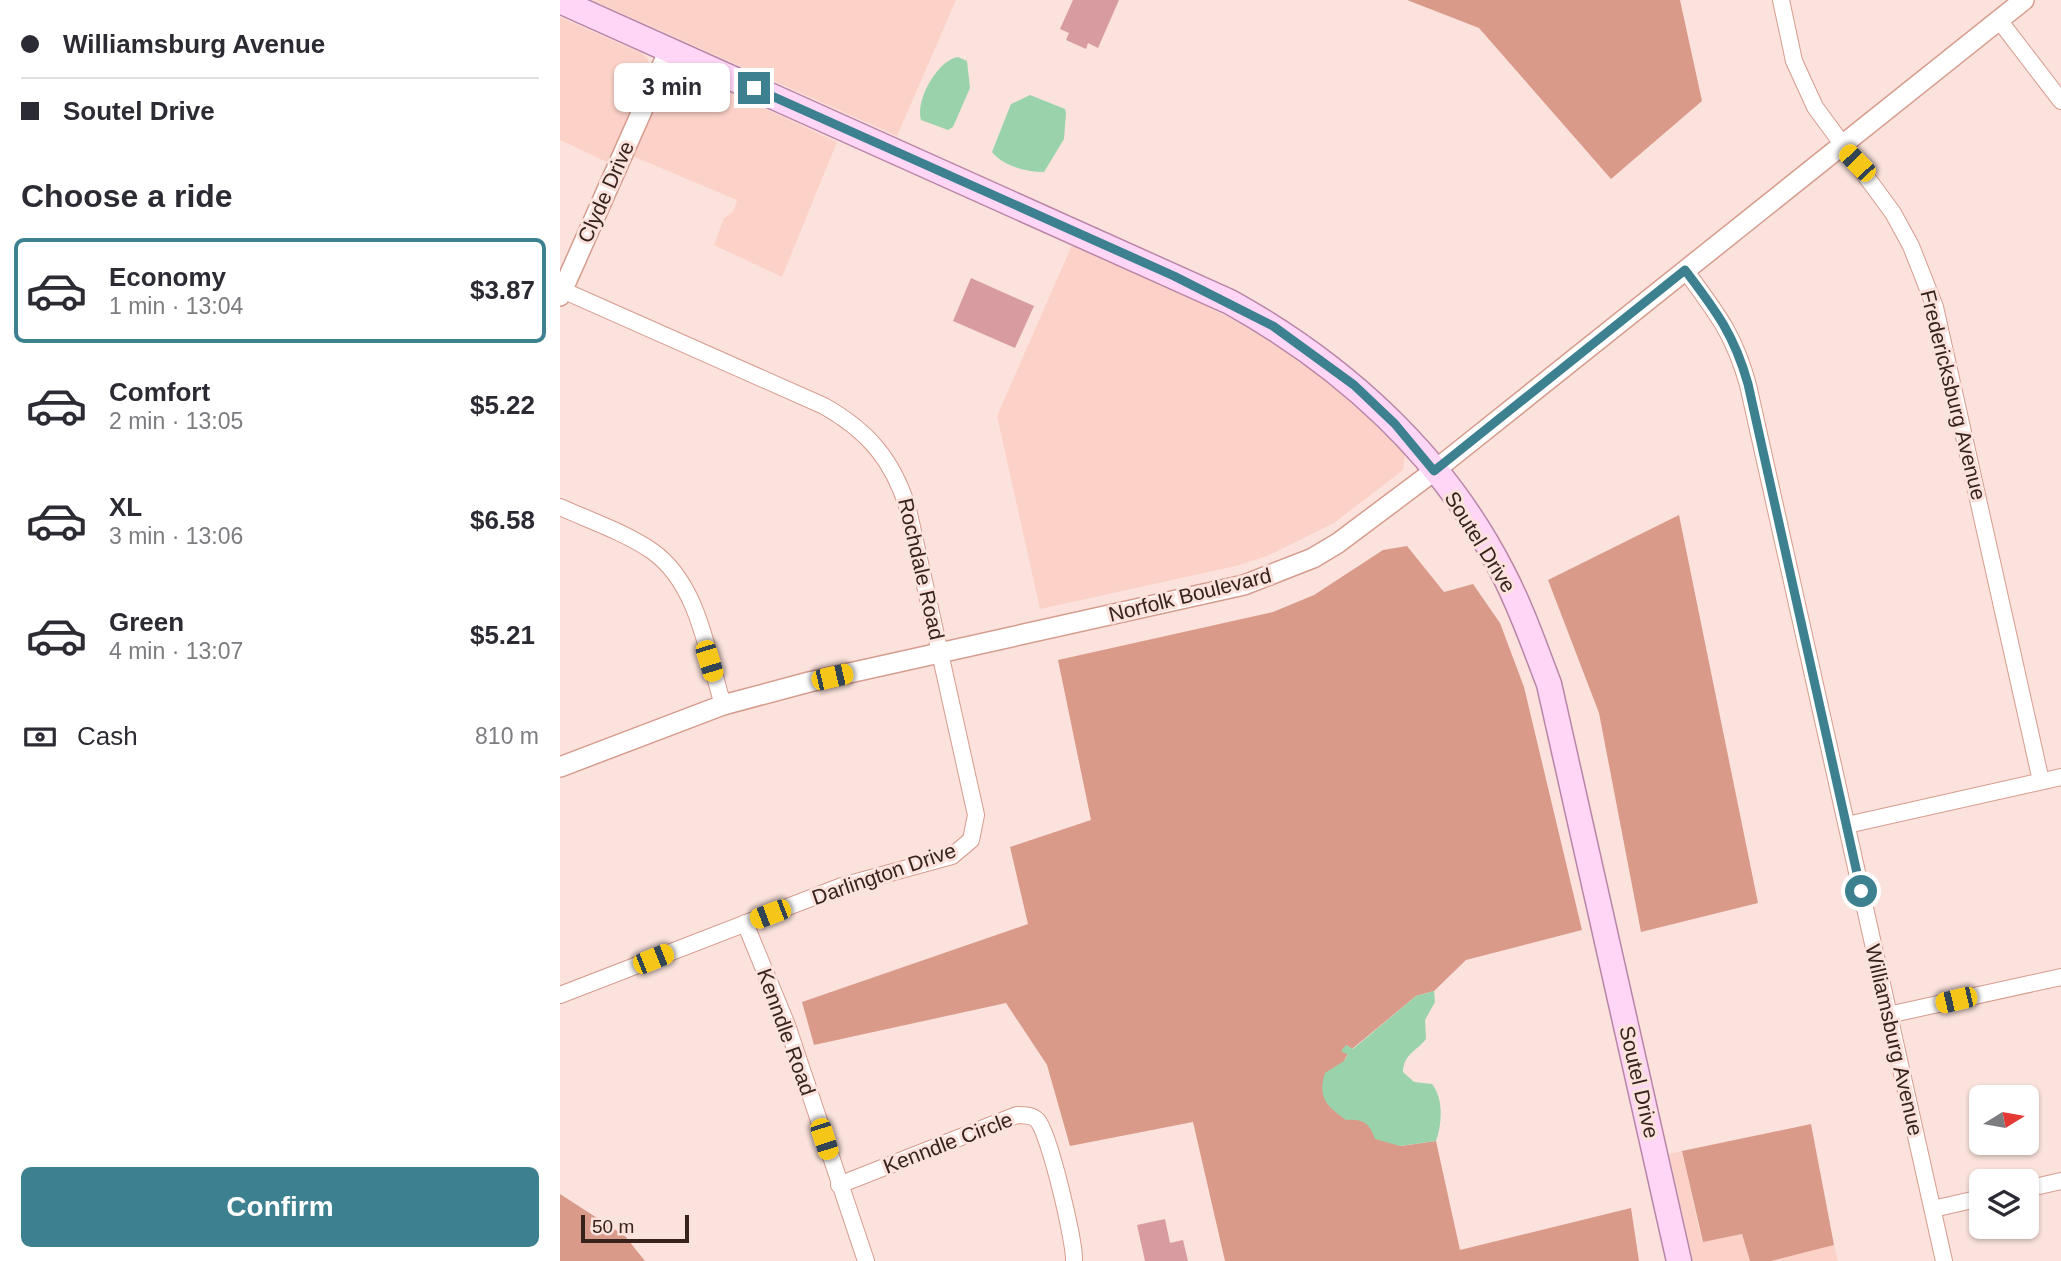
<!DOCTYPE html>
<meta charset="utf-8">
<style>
:root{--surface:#fff;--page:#f7f7f7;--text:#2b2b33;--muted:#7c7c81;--line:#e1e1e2;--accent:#3d8190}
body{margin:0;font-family:Arial,sans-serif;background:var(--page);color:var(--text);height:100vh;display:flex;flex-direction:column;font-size:26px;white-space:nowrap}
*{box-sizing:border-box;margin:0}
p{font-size:23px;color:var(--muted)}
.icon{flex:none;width:38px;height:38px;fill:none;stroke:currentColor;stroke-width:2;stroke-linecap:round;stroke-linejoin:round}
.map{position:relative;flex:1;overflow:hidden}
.details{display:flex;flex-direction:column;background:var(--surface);width:560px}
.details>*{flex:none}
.banner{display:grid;align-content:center;height:154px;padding:0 21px;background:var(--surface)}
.needle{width:46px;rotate:79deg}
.fabs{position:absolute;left:1409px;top:1085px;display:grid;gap:14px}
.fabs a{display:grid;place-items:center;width:70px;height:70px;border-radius:10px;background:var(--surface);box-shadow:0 2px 5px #0004;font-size:35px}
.scale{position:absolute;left:21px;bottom:18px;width:108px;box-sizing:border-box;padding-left:7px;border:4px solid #38221c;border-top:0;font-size:19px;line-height:24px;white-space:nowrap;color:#38221c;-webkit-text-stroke:5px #fbe2dc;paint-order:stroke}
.end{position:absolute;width:32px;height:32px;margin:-16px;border:9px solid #3d8190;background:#fff;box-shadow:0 0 0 4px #fff}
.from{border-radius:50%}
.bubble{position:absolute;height:49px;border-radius:10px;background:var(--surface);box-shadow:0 2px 5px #0004;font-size:23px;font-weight:600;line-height:49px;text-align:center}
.car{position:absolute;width:21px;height:42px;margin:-21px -10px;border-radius:9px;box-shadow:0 0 5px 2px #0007;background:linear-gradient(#f5c518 24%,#345 0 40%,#f5c518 0 76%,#345 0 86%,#f5c518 0)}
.banner b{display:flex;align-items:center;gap:24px;height:66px;font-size:26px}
.banner b+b{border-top:2px solid var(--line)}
.banner i{width:18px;height:18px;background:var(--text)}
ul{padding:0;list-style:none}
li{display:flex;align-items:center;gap:21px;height:105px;margin:0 14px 10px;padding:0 7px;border:4px solid transparent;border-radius:10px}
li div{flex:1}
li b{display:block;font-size:26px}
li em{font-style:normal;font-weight:600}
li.on{border-color:var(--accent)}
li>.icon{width:63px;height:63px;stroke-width:1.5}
h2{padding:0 21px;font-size:32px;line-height:84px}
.pay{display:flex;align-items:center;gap:18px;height:77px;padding:0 21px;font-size:26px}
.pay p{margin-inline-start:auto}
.button{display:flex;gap:14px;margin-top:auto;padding:14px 21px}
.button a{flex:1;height:80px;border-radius:10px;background:var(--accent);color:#fff;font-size:28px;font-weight:600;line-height:80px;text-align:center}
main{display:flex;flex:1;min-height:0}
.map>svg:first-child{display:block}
.built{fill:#fcd2c8}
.forest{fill:#da9a8a}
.water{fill:#9ad3ab}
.building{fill:#d89ca0}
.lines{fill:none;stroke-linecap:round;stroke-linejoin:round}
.minor-casing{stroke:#d69c8e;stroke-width:18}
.tertiary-casing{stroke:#d69c8e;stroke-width:22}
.primary-casing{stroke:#b985a6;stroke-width:27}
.minor{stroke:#fff;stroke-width:16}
.tertiary{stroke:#fff;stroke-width:19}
.primary{stroke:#ffd6f6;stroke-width:24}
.route{stroke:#3d8190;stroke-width:9}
.labels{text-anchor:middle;stroke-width:6;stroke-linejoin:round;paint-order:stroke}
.street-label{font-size:21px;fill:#38221c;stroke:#fbe2dc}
</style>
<main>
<section class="details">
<div class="banner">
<b><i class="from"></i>Williamsburg Avenue</b>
<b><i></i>Soutel Drive</b>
</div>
<h2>Choose a ride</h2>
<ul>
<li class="on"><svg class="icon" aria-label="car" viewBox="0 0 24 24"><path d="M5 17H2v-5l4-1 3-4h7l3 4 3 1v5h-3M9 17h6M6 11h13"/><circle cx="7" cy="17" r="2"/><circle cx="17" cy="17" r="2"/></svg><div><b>Economy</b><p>1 min · 13:04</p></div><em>$3.87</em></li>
<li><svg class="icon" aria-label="car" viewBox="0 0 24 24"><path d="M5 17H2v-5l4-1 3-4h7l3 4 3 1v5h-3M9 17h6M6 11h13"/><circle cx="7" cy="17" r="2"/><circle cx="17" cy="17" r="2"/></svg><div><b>Comfort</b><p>2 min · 13:05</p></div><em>$5.22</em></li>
<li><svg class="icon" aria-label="car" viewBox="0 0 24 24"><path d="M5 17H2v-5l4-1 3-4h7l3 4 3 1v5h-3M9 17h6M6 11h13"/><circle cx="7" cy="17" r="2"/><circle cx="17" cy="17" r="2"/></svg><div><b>XL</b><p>3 min · 13:06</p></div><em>$6.58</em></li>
<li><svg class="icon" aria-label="car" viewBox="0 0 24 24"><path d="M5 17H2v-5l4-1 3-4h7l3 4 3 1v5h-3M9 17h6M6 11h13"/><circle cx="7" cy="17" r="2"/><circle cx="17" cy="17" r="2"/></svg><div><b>Green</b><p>4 min · 13:07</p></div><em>$5.21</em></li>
</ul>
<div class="pay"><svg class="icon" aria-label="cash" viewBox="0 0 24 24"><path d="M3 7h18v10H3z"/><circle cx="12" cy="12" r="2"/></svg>Cash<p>810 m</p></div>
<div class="button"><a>Confirm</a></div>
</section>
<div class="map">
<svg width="1501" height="1261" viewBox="0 0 1501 1261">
<rect width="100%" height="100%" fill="#fbe2dc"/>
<!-- built -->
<path class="built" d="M32,0H396L337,136Z
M0,17L81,53L88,59L89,67L83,93L51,164L0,140Z
M118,72L128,73L277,142L222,277L154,245L164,218L173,212L177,200L70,155L100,92Z
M512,245L635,300L705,337L766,380L823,431L845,454L843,470L774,523L707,556L676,566L480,609L437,416Z
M1122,1151L1142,1242L1182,1234L1190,1261H1133L1109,1154Z
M1274,1245L1278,1261H1211Z"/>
<!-- forest -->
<path class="forest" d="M847,0H1120L1142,101L1051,179L919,28Z
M1119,515L1198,903L1081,932L1039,713L988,580Z
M847,546L884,592L913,584L940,623L964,687L1022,930L906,960L874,991L856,996L792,1049L786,1045L788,1054L784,1061L800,1119L840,1146L876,1141L900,1250L1071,1208L1079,1261H665L633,1122L510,1146L487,1065L446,1003L254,1045L242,1002L468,924L450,847L531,820L498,660L713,612L754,595L823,550Z
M1251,1124L1274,1245L1211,1261H1190L1182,1234L1143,1242L1122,1151Z
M0,1194L65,1236L85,1261H0Z"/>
<!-- water -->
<path class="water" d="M398,57L407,61L410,88L393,127L388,130L361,120C355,100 378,60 398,57Z
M470,95L505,109L506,113L504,139L484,172C466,172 443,166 432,152L451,104Z
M874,991L875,1002L865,1020L866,1039C856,1052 844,1053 843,1072L854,1082L872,1084C884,1099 882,1124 876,1141L840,1146L815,1139C809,1123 804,1119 786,1120C767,1106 757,1098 765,1073L784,1061L788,1055L781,1051L786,1045L793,1049L856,996Z"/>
<!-- building -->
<path class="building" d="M513,0H559L538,48L528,43L526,49L506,40L509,33L500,29Z
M411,278L474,306L455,348L393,321Z
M605,1219L610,1243L623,1240L628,1261H585L577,1225Z"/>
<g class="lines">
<!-- minor casing -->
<g class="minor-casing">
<path id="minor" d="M1221,0L1234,61L1255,107L1333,213L1351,246L1375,307L1481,781
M1439,20L1501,101
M1125,270C1156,312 1174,334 1188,385L1384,1261
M0,289L264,406C308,431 333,460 348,509L416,815L411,840L392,856L282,886L0,995
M0,507C31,521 64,532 92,551C139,584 147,654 163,705
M1287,825L1501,777
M185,923L227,1025L306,1261
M1328,1015L1501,977
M279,1185L457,1115C464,1115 472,1115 477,1120C489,1131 515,1243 514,1261
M1466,1189L1501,1181
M1373,1209L1421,1198"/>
</g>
<!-- tertiary casing -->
<g class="tertiary-casing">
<path id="tertiary" d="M0,296L109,50
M0,767L163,705L249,682L684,585L753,558L778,543L874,471L1464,0"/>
</g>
<!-- primary casing -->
<g class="primary-casing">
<path id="primary" d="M0,1L670,302C783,365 882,454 942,571C961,607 974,645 989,684L1119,1261"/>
</g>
<!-- minor -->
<use href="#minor" class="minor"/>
<!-- tertiary -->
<use href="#tertiary" class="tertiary"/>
<!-- primary -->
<use href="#primary" class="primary"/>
</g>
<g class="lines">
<!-- route -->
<path class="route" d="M194,88L614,276L713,326L794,385L835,424L874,471L1125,270C1156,311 1174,334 1188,384L1301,891"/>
</g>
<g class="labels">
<!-- street labels -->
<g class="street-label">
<text transform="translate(46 192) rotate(-66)" y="7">Clyde Drive</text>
<text transform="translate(1393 395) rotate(76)" y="7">Fredericksburg Avenue</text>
<text transform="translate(920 542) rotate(58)" y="7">Soutel Drive</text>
<text transform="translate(361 569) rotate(77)" y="7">Rochdale Road</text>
<text transform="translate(630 595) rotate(-14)" y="7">Norfolk Boulevard</text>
<text transform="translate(324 874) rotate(-19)" y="7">Darlington Drive</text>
<text transform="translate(226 1032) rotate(70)" y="7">Kenndle Road</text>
<text transform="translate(1334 1040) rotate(77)" y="7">Williamsburg Avenue</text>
<text transform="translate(1079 1082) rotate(77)" y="7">Soutel Drive</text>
<text transform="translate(388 1143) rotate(-21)" y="7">Kenndle Circle</text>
</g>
</g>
</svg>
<div class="fabs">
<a><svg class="needle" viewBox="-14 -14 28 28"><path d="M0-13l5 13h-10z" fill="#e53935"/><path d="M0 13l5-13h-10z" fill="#7c7c81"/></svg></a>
<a><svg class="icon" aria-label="layers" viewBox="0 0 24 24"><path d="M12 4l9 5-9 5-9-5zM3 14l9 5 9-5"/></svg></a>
</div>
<div class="scale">50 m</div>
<i class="end from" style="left:1301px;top:891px"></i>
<i class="end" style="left:194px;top:88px"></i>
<div class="bubble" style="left:54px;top:63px;width:116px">3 min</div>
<i class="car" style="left:1297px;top:163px;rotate:316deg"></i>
<i class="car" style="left:149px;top:661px;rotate:163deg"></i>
<i class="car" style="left:272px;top:677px;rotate:77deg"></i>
<i class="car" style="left:210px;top:914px;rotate:249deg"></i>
<i class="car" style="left:93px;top:959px;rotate:68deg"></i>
<i class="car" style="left:1396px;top:1000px;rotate:257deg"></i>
<i class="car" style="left:264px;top:1139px;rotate:162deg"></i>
</div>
</main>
